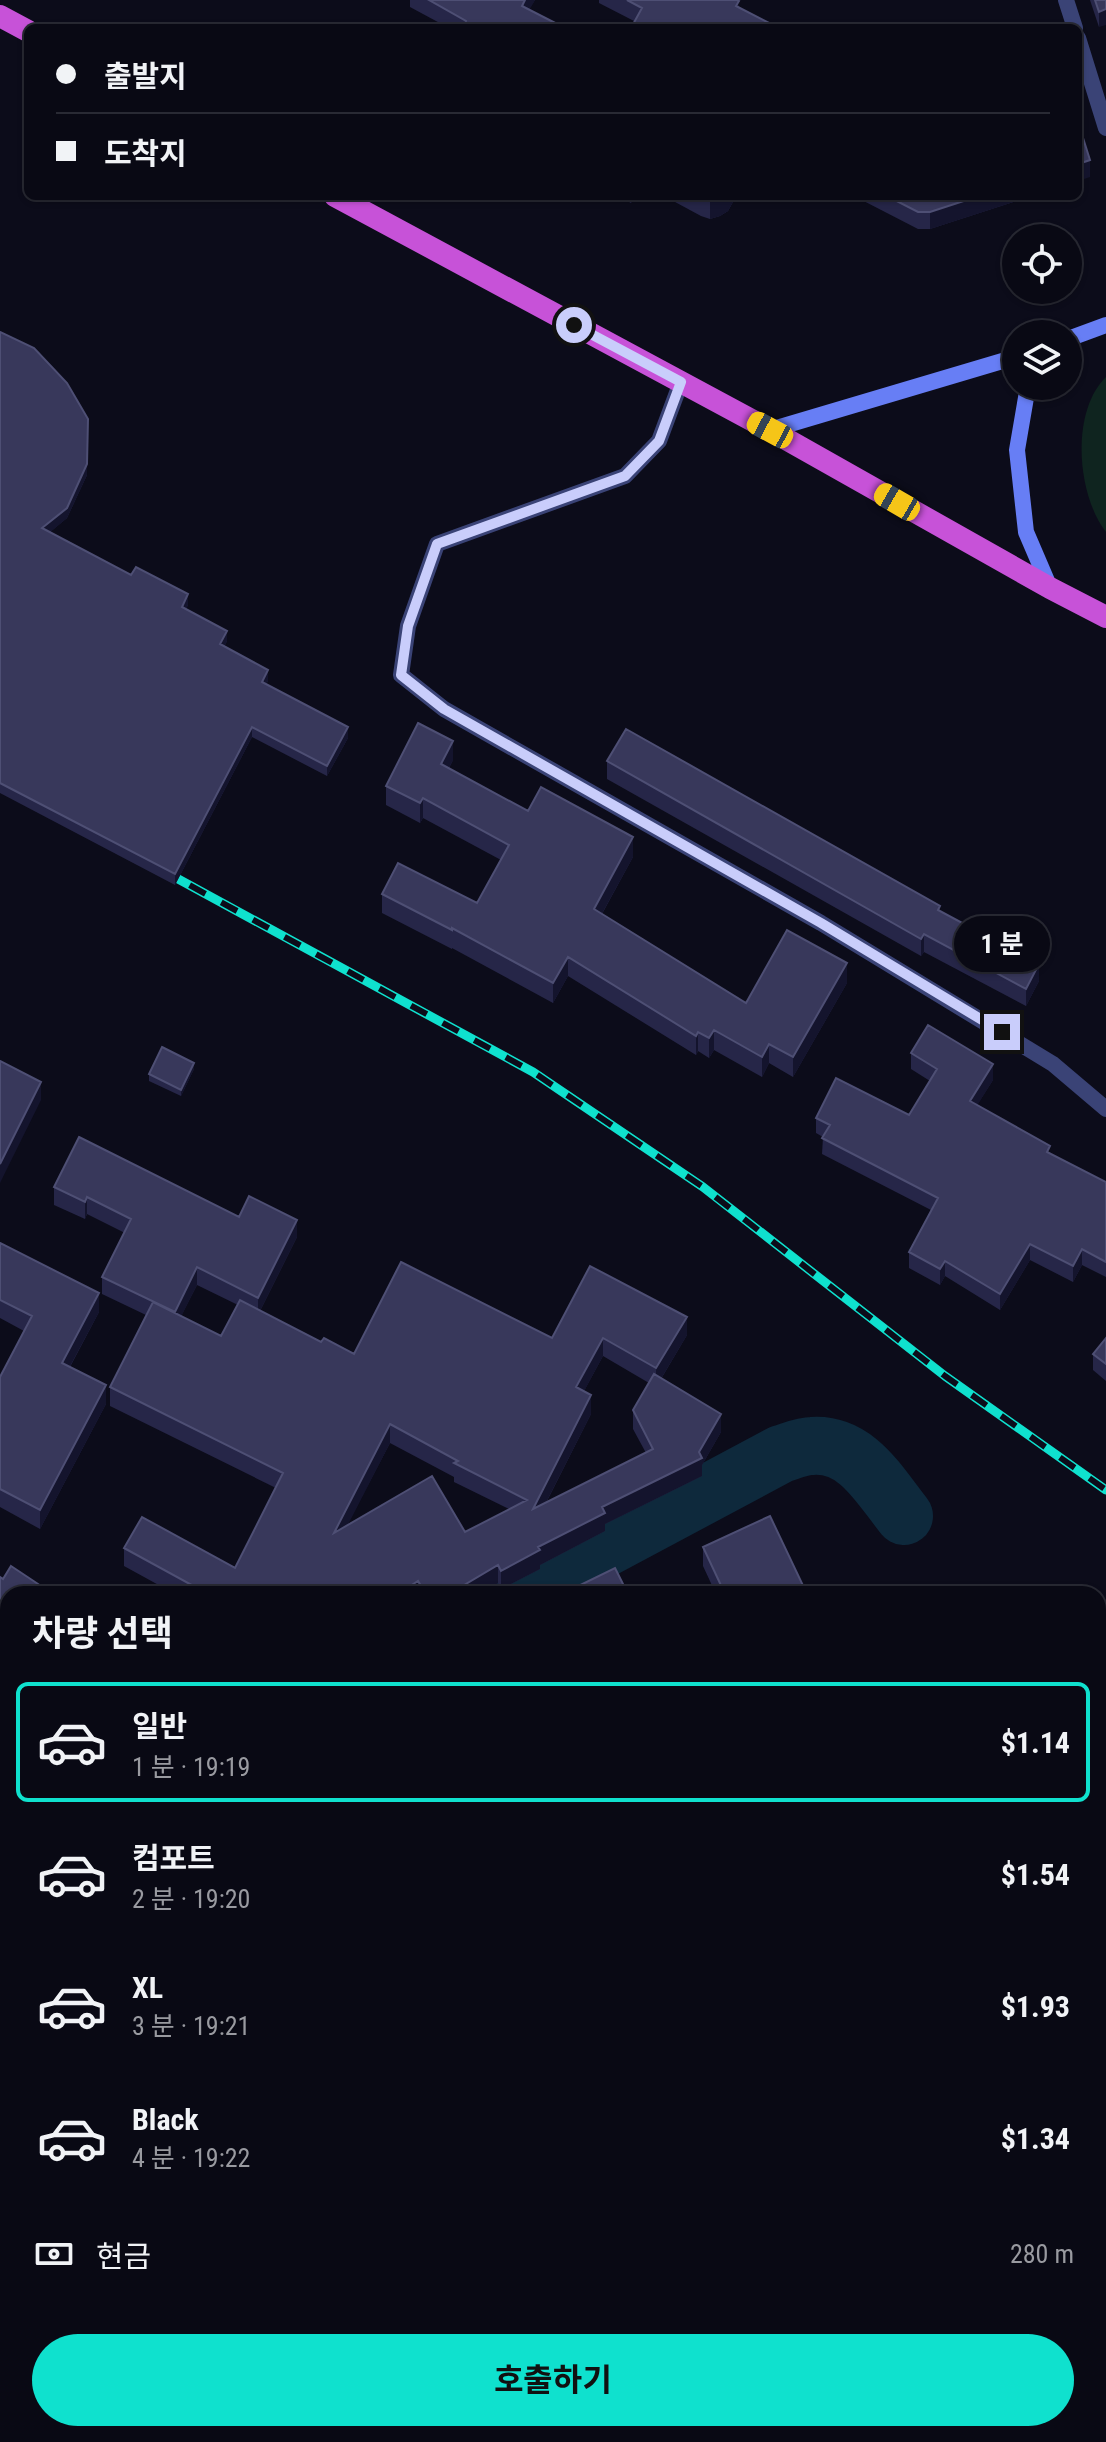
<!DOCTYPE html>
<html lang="ko">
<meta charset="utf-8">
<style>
:root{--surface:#090914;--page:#171722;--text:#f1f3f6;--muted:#999aa0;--line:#292a34;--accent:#0fe1ce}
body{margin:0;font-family:"Roboto Condensed","Noto Sans KR",sans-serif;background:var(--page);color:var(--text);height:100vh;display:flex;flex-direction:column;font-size:30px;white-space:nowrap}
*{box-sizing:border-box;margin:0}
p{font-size:26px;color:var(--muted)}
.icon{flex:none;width:44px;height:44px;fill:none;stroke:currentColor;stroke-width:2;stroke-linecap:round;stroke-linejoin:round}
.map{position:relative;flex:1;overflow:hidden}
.side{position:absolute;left:0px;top:1586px;width:1106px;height:856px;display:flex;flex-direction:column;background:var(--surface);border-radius:24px 24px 0 0;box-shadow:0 2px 6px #0004,0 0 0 2px var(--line)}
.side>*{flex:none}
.hud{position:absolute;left:24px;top:24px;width:1058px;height:176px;border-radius:12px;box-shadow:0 2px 6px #0004,0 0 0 2px var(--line);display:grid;align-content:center;height:176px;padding:0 32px;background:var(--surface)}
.tools{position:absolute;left:1002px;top:224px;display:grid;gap:16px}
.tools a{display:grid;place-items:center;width:80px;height:80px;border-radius:50%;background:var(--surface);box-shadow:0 2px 6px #0004,0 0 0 2px var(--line);font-size:40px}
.end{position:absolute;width:36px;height:36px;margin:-18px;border:10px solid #c9cdfb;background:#111;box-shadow:0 0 0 4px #111}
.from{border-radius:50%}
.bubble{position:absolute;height:56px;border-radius:28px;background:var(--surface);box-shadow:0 2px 6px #0004,0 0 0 2px var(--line);font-size:26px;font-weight:700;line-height:56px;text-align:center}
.car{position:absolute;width:24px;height:48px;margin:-24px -12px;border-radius:10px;box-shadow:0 0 6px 2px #0007;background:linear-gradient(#f5c518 24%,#345 0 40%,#f5c518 0 76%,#345 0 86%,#f5c518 0)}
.hud b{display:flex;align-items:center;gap:28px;height:76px;font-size:30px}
.hud b+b{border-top:2px solid var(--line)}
.hud i{width:20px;height:20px;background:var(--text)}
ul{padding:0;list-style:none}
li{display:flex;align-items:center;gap:24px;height:120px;margin:0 16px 12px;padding:0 16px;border:4px solid transparent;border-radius:12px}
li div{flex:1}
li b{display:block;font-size:30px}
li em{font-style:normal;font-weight:700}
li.current{border-color:var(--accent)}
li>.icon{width:72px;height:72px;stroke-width:1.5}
h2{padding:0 32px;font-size:36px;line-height:96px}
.pay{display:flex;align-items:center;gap:20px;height:88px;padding:0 32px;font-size:30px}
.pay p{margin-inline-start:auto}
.button{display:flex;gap:16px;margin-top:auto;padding:16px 32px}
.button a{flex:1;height:92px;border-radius:48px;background:var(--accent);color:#111;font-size:32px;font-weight:700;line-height:92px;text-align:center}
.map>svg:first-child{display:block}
.green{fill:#0f241f}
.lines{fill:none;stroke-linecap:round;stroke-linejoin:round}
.river{stroke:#0e293c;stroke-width:58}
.minor{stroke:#3a4376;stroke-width:16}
.secondary{stroke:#677ef5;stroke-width:16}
.trunk{stroke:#c752d8;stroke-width:22}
.rail-casing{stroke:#0fe1ce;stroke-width:9}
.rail{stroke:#0c0c1a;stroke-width:6;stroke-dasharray:18;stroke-linecap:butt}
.wall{fill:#262648;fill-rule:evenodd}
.shaded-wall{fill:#14142d}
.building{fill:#38385b;stroke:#4e4f74;stroke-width:2;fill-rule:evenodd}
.route{stroke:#c9cdfb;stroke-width:10}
</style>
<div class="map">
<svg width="1106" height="2442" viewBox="0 0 1106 2442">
<rect width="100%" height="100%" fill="#0c0c1a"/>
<!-- green -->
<path class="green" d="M1106,377V532C1077,495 1070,412 1106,377Z"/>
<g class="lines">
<!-- river -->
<path class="river" d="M519,1594L781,1454C791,1451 802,1446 812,1446C857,1443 879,1485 904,1516"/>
<!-- minor -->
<path class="minor" d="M1066,0L1075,28
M1078,38L1106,128
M681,382L659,441L625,476L437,544L408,626L401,675L444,709L821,923L1053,1064L1106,1109
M1098,1924L1106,1920
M0,1945H8
M63,2442L79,2434"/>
<!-- secondary -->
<path class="secondary" d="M1068,339L1106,325
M1028,386L1017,450L1026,532L1050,588
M770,430L1016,357"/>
<!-- trunk -->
<path class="trunk" d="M0,16L28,31
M335,196L770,430L1050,588L1106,617
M1098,1782L1106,1778
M0,2341L8,2337"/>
<!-- rail casing -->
<g class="rail-casing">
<path id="rail" d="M158,868L533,1072L703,1187L945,1376L1106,1490"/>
</g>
<!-- rail -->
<use href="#rail" class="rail"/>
</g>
<!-- wall -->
<path class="wall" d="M410,0H535L529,9L565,28H449L410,7Z
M599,0H737L739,8L634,21L599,3Z
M1090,0H1106L1099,27Z
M618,196H635L631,203Z
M664,196H734L733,202L728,211L720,216L710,219L701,216Z
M854,196H1032L930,229H918Z
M0,332L87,475L67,518L50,532L188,605L186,609L227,641L224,647L268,681L266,684L348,738L327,776L252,737L175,885L0,793Z
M453,760L449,768L528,811L633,857L602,914L746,1003L847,983L793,1077L769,1063L762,1077L714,1050L709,1058L698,1051L696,1055L568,976L553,1003L452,948V949L382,913V894L477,903L501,860L423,818L420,823L386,805V786Z
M607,761L940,911L1039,981L1026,1006L924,952L921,956L607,779Z
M911,1053L993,1080L977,1105L1050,1154L1106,1182V1277L1082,1265L1073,1282L1030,1260L1000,1310L945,1276L940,1285L909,1268V1252L931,1210L822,1154L823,1137L816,1133V1118L909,1115L930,1081L911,1069Z
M194,1069L181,1096L149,1081V1074Z
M54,1187L239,1217L297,1237L260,1311L321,1342L354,1354L552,1338L687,1335L661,1379L721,1432L702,1465V1476L605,1524V1531L540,1565V1569L501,1589L498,1583L480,1594H175L124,1566V1548L235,1568L276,1488L110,1406V1387L146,1315L102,1294V1277L125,1233L87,1214L85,1219L54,1205ZM197,1285L238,1305L221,1336L181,1316ZM603,1356L649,1383L633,1410V1429L646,1453L546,1503L591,1414L584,1391ZM390,1443L454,1477V1482L509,1509L465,1532L347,1525Z
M0,1243L99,1312L70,1367L106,1404L40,1529L0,1507V1377L24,1331L0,1318Z
M1106,1338V1381L1093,1370V1354Z
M703,1547L807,1594H716L703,1566Z
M0,1577L8,1594V1745L0,1740Z
M0,1845L8,1847V1924H0Z
M275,2434H894V2442H279Z"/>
<!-- shaded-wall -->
<path class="shaded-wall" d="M525,0H535L522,23V6Z
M1106,9V25L1099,27V12Z
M1090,160V177L1078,181V164Z
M725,196H734L733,202L728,211L720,216L710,219V201Z
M979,196H1032L930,229V212Z
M88,419L87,475L67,518L42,539V528Z
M188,594V605L182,617V607Z
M227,631V641L220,655V644Z
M268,670V681L262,693V682Z
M252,727V737L175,885V874Z
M348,727V738L327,776V766Z
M453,741V760L441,783V764Z
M423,798V818L420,823V803Z
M633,837V857L594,928V909Z
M924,934V952L921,956V939Z
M568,957V976L553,1003V983Z
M847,963V983L793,1077V1057Z
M1039,964V981L1026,1006V989Z
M714,1030V1050L709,1058V1038Z
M698,1032V1051L696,1055V1036Z
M769,1044V1063L762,1077V1057Z
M194,1063V1069L181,1096V1090Z
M993,1064V1080L970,1117V1101Z
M41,1082V1100L0,1183V1164Z
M87,1197V1214L85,1219V1202Z
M297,1220V1237L258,1315V1298Z
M1030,1244V1260L1000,1310V1294Z
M1082,1249V1265L1073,1282V1266Z
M945,1261V1276L940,1285V1269Z
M197,1267V1285L175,1329V1312Z
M99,1293V1312L62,1381V1363Z
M687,1317V1335L656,1387V1368Z
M603,1338V1356L576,1406V1387Z
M106,1385V1404L40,1529V1510Z
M591,1395V1414L533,1528V1509Z
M721,1414V1432L702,1465V1476L605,1524V1531L540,1565V1569L501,1589V1571L602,1507L699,1452Z
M390,1424V1443L334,1552V1533Z
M498,1565V1583L480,1594H449Z
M418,1581V1594H398Z
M1106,2081V2104L1098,2108V2085Z
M8,2164V2182L0,2186V2168Z
M1106,2334V2356L1098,2360V2338Z
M283,2434H288V2442H283Z
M883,2434H894V2442H867Z"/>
<!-- building -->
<path class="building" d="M429,0H525L522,6L565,28H466L464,27L466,21Z
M627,0H737L739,1L736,6L779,28H631L642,8Z
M1095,0H1106V9L1099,12Z
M1078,122L1090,160L1078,164Z
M696,196H725L720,199L710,201Z
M887,196H979L930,212H918Z
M0,332L34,348L67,383L88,419L87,464L67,508L42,528L131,575L136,567L188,594L182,607L227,631L220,644L268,670L262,682L348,727L327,766L252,727L175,874L0,783Z
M418,723L453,741L441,764L528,811L541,787L633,837L594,909L746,1003L787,930L847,963L793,1057L769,1044L762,1057L714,1030L709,1038L698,1032L696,1036L568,957L553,983L452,928V930L382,894L398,863L477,903L509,845L423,798L420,803L386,786Z
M626,729L940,906L938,910L1039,964L1026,989L924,934L921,939L607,761Z
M928,1025L993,1064L970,1101L1050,1146L1047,1152L1106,1182V1262L1082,1249L1073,1266L1030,1244L1000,1294L945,1261L940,1269L909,1252L938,1198L822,1138L830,1125L816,1118L836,1078L909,1115L937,1069L911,1053Z
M162,1047L194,1063L181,1090L149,1074Z
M0,1061L41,1082L0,1164Z
M79,1137L239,1217L249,1196L297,1220L258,1298L197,1267L175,1312L102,1277L131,1219L87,1197L85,1202L54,1187Z
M0,1243L99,1293L62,1363L106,1385L40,1510L0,1489V1377L32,1316L0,1300Z
M401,1262L552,1338L590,1266L687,1317L656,1368L603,1338L576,1387L591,1395L533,1509L653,1449L633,1410L654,1374L721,1414L699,1452L702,1458L602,1507L605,1513L538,1547L540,1550L501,1571L498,1565L449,1594H426L418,1581L398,1594H208L124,1548L142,1517L235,1568L283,1473L110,1387L153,1302L221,1336L240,1300L321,1342L324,1338L354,1354ZM390,1424L458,1461L454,1463L527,1500L465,1532L432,1476L334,1533Z
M1106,1338V1364L1093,1354Z
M770,1516L807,1594H725L703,1547Z
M11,1566L53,1594H8V1727L0,1722V1577L3,1579Z
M615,1568L628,1594H562Z
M827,1588L830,1594H814Z
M0,1845L8,1847V1905L0,1906Z
M8,2000V2164L0,2168V2029L2,2031Z
M1106,2008V2081L1098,2085V2012Z
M1106,2243V2334L1098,2338V2247Z
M291,2434H883L867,2442H498L497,2438L489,2442H295Z"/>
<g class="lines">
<!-- route -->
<path class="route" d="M574,325L681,382L659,441L625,476L437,544L408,626L401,675L444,709L821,923L1002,1032"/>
</g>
</svg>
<div class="tools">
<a><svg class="icon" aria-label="locate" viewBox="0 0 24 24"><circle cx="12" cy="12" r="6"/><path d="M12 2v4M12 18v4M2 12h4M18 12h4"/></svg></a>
<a><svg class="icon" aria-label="layers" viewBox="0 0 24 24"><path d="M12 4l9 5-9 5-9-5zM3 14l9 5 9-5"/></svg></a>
</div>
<i class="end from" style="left:574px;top:325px"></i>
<i class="end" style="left:1002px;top:1032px"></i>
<div class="bubble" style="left:954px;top:916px;width:96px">1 분</div>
<i class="car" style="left:770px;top:430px;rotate:298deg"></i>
<i class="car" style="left:897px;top:502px;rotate:300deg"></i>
<div class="hud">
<b><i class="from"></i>출발지</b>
<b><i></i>도착지</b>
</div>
<section class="side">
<h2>차량 선택</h2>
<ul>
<li class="current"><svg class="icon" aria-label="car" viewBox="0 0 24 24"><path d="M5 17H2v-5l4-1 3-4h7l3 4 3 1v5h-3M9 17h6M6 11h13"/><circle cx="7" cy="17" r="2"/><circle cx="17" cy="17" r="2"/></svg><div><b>일반</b><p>1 분 · 19:19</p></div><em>$1.14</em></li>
<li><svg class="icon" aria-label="car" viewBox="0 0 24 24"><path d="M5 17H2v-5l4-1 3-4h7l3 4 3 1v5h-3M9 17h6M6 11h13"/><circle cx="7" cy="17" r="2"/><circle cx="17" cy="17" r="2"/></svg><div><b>컴포트</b><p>2 분 · 19:20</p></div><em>$1.54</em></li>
<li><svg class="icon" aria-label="car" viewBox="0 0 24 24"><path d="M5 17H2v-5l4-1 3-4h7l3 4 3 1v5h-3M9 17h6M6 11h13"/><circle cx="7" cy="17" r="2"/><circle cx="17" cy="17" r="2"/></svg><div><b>XL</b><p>3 분 · 19:21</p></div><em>$1.93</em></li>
<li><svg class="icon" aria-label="car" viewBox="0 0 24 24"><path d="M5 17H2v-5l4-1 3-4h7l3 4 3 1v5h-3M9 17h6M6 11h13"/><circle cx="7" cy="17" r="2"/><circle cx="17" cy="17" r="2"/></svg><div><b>Black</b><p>4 분 · 19:22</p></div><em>$1.34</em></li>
</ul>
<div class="pay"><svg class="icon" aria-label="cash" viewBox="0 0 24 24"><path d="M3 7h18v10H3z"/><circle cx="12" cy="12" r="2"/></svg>현금<p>280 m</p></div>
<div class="button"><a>호출하기</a></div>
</section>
</div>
